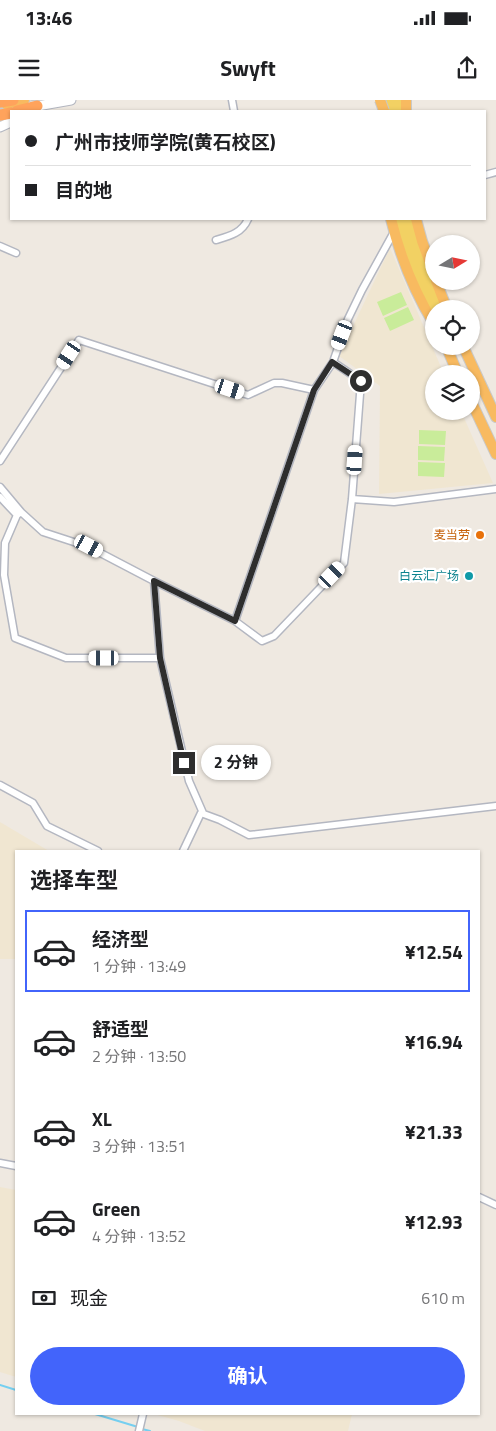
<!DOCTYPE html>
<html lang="zh">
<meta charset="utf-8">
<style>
:root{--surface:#fff;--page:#f2f2f2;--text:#202124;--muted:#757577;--line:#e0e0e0;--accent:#4264fb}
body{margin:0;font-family:"Titillium Web","Noto Sans SC",sans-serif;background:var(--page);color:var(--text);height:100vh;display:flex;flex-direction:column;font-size:19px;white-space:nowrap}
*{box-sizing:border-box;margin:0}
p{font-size:16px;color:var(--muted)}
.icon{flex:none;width:28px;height:28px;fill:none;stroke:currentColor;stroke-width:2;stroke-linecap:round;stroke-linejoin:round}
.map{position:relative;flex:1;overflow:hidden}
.details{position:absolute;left:15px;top:750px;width:465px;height:565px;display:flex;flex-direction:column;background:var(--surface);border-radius:0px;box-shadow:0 1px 4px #0004}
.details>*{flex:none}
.hud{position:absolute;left:10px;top:10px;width:476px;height:110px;border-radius:0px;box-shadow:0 1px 4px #0004;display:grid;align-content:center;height:110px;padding:0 15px;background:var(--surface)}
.needle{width:32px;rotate:80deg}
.fabs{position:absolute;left:425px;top:135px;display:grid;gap:10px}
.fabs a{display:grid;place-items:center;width:55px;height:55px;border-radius:50%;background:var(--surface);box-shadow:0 1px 4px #0004;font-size:25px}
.end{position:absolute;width:22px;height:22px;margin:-11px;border:6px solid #2e2e2e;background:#fff;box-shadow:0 0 0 2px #fff}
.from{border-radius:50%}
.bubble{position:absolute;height:35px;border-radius:18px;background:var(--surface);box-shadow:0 1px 4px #0004;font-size:16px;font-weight:700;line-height:35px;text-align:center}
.car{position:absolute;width:15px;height:30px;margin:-15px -8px;border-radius:6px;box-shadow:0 0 4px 1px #0007;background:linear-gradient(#fff 24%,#345 0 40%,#fff 0 76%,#345 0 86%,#fff 0)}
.hud b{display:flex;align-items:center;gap:18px;height:48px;font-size:19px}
.hud b+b{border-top:1px solid var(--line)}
.hud i{width:12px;height:12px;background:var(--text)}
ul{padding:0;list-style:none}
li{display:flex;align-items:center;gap:15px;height:82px;margin:0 10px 8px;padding:0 5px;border:2px solid transparent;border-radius:0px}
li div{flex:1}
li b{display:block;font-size:19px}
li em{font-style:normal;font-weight:700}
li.current{border-color:var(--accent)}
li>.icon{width:45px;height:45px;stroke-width:1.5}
h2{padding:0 15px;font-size:22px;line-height:60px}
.pay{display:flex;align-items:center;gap:12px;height:55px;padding:0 15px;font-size:19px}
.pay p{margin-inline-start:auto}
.cta{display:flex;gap:10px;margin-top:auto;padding:10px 15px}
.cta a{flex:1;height:58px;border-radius:30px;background:var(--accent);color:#fff;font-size:20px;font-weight:700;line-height:58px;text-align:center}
.status{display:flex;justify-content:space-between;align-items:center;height:35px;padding:0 25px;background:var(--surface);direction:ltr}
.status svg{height:14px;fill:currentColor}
header{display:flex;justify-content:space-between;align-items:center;height:65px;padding:0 15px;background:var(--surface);font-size:22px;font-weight:700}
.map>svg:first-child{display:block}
.education{fill:#f0e6d1}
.pitch{fill:#c9ec9a}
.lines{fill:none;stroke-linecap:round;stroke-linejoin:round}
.stream{stroke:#75cff0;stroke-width:2}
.minor-casing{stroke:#b4b7c1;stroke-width:9}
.secondary-casing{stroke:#b4b7c1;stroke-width:11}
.primary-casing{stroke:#c9c9c9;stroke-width:12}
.trunk-casing{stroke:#c9c9c9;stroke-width:12}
.motorway-casing{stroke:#c9c9c9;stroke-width:14}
.minor{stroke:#fff;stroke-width:6}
.secondary{stroke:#fff;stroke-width:9}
.primary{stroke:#f2d163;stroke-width:10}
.trunk{stroke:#f8ba60;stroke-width:10}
.motorway{stroke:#ffa35c;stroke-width:11}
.trunk-bridge-casing{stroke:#c9c9c9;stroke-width:12;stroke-linecap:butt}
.trunk-bridge{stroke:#f8ba60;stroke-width:10}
.route{stroke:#2e2e2e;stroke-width:6}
.food-dot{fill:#e8710a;stroke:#fff;stroke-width:2}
.culture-dot{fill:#0f9aa8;stroke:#fff;stroke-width:2}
.labels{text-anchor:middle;stroke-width:4.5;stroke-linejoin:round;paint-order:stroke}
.food-label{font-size:12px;fill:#c56008;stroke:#fff;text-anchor:end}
.culture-label{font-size:12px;fill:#0d838f;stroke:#fff;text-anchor:end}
</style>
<div class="status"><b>13:46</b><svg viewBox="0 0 49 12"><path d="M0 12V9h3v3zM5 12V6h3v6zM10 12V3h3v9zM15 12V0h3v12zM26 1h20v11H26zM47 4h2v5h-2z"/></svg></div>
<header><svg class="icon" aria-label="menu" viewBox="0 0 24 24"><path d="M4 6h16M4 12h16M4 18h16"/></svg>Swyft<svg class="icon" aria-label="share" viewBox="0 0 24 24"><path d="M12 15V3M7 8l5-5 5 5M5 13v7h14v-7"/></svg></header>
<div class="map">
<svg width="496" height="1331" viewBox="0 0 496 1331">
<rect width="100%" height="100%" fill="#efe9e1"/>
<!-- education -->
<path class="education" d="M390,148L444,274H434V311H461L493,383L379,394L380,286L339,256Z
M0,722L49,751H16V859H0Z
M0,1087L16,1090V1277L0,1272Z
M154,1314H352L348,1331H205L179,1321Z"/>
<!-- pitch -->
<path class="pitch" d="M401,192L407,205L383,216L377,202Z
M408,207L414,220L390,231L384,218Z
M419,330L446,331L445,345L419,344Z
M418,346L445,347L444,361L418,360Z
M418,362L445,363L444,377L418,376Z"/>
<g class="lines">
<!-- stream -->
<path class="stream" d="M0,1285L16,1290
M95,1314L138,1327
M142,1329L150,1331"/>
<!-- minor casing -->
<g class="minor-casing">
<path id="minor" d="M232,0L234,11
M485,75L496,72
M216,140C230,136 242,133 248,119
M0,146L16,153
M0,361L79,240L248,295L274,283H282L314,290
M0,387L21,412L17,415L5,443L4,475L15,538L66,558H160
M0,397L17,415
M352,399L394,402L496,389
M21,412L43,432L89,447L154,481L160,558L189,681L203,713
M154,481L235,521L262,541L274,536L344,463L352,399L361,281L333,262
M235,521L314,290L333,262L348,219L362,190L394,132
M0,685L33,703L47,726L98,751
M183,751L201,713L220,720L249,735L496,706
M0,1063L16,1066
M479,1097L496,1105
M139,1331L143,1314"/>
</g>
<!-- secondary casing -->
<g class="secondary-casing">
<path id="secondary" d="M32,6H37L71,0
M0,27L11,22"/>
</g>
<!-- primary casing -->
<g class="primary-casing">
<path id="primary" d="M389,11L390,0
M397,11L398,0
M400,119L407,144L434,216
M408,119L424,171L442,209"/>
</g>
<!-- trunk casing -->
<g class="trunk-casing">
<path id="trunk" d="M6,4L24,0
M406,11V0
M391,119C400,156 414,191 434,224
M416,119L422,141L434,174
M436,181L447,209
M446,246L458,274
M463,246L496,317
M471,301L496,354"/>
</g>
<!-- motorway casing -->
<g class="motorway-casing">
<path id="motorway" d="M0,2L13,0
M17,11L37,6
M0,15L11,13"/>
</g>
<!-- minor -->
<use href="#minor" class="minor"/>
<!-- secondary -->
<use href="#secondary" class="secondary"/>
<!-- primary -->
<use href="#primary" class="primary"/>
<!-- trunk -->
<use href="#trunk" class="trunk"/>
<!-- motorway -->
<use href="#motorway" class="motorway"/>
<!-- trunk-bridge casing -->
<g class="trunk-bridge-casing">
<path id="trunk-bridge" d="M380,0L384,11"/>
</g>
<!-- trunk-bridge -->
<use href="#trunk-bridge" class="trunk-bridge"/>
</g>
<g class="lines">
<!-- route -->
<path class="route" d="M184,663L160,558L154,481L235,521L314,290L332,262L361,281"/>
</g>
<!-- markers -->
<circle class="food-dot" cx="480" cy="435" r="5"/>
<circle class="culture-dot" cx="469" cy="476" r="5"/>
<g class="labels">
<!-- food labels -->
<g class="food-label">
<text x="470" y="439">麦当劳</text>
</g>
<!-- culture labels -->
<g class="culture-label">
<text x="459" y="480">白云汇广场</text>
</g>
</g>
</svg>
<div class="fabs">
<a><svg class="needle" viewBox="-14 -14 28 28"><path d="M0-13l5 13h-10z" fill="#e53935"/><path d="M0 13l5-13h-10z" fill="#757577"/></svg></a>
<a><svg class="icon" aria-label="locate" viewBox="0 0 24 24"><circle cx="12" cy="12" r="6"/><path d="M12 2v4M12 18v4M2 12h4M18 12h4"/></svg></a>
<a><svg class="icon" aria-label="layers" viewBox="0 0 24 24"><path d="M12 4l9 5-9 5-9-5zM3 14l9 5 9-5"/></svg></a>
</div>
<i class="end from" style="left:361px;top:281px"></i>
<i class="end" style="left:184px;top:663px"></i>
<div class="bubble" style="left:201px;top:645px;width:70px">2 分钟</div>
<i class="car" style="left:342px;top:235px;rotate:201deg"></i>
<i class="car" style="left:69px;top:255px;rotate:213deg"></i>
<i class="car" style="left:230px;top:289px;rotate:108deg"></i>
<i class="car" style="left:355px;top:360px;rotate:4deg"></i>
<i class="car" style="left:89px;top:446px;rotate:118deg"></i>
<i class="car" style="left:332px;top:475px;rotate:44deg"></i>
<i class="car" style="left:104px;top:558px;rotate:270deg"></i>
<div class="hud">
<b><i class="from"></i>广州市技师学院(黄石校区)</b>
<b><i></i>目的地</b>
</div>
<section class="details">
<h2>选择车型</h2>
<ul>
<li class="current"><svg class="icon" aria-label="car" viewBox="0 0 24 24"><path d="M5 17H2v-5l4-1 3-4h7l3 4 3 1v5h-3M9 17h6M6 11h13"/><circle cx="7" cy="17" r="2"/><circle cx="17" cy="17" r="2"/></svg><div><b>经济型</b><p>1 分钟 · 13:49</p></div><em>¥12.54</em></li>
<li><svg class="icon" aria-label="car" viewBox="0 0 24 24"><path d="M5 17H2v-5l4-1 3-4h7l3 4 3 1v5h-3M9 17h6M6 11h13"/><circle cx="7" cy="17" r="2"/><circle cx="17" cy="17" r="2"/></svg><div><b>舒适型</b><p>2 分钟 · 13:50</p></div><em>¥16.94</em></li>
<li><svg class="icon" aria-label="car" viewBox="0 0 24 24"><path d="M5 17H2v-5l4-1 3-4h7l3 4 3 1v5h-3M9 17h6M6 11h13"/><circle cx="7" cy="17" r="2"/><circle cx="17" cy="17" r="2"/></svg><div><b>XL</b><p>3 分钟 · 13:51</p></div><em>¥21.33</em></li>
<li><svg class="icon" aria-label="car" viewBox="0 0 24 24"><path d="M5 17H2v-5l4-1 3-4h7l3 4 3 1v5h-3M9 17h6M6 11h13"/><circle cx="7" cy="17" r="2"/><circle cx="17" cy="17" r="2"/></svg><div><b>Green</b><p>4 分钟 · 13:52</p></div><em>¥12.93</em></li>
</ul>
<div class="pay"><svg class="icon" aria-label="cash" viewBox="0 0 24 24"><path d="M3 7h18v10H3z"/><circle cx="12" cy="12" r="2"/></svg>现金<p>610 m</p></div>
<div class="cta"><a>确认</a></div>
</section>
</div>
